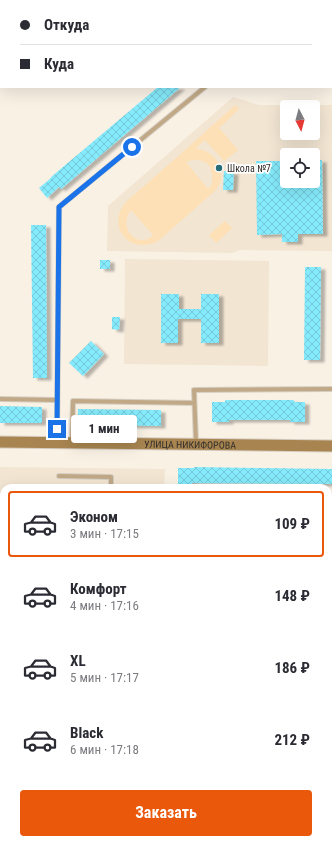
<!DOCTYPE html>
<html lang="ru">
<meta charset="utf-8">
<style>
:root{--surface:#fff;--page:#f2f2f3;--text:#2b2b33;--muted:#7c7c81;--line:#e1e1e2;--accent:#ea580c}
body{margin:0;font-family:"Roboto Condensed",sans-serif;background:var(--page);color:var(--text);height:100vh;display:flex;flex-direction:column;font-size:15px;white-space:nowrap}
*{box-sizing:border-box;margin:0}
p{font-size:13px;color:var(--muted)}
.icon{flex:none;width:22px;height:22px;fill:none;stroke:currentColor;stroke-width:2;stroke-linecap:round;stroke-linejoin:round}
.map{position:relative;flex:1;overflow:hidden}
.drawer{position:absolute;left:0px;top:484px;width:332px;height:360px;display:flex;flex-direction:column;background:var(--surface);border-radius:12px 12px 0 0;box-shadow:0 4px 16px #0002}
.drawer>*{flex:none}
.hud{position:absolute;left:0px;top:0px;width:332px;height:88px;box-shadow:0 4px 16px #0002;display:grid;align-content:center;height:88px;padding:0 20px;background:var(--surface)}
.needle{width:26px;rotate:174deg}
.tools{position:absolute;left:280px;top:100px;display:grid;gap:8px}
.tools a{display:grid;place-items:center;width:40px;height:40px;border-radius:4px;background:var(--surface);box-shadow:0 4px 16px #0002;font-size:20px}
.end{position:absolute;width:18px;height:18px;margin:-9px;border:5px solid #1a73e8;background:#fff;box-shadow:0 0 0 2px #fff}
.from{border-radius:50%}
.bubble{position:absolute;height:28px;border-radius:4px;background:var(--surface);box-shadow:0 4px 16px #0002;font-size:13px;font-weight:700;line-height:28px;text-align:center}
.hud b{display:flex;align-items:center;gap:14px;height:38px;font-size:15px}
.hud b+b{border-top:1px solid var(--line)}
.hud i{width:10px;height:10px;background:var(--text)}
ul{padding:7px 0 0;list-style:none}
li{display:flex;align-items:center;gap:12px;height:66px;margin:0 8px 6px;padding:0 12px;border:2px solid transparent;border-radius:4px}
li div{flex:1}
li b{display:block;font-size:15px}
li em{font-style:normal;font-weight:700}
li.selected{border-color:var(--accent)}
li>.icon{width:36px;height:36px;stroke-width:1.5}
.cta{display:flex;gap:8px;margin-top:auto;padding:8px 20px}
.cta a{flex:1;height:46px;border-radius:4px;background:var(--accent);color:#fff;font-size:16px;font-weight:700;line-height:46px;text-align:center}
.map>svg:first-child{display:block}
.built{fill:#f2e5d2;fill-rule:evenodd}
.garden{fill:#fee0b6;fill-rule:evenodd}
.building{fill:url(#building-cross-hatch);filter:url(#shadow)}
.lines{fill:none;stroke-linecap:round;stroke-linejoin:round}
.service-casing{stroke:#d6cec3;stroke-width:6}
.minor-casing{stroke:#d6cec3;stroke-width:10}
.tertiary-casing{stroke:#d6cec3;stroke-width:12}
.secondary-casing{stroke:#d6cec3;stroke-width:13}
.service{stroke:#c1a987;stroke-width:4}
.minor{stroke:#c1a987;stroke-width:8}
.tertiary{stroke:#c1a987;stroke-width:10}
.secondary{stroke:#a88550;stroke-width:11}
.route{stroke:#1a73e8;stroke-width:5}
.poi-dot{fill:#256d79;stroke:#fff;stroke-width:1.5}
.labels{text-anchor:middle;stroke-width:3.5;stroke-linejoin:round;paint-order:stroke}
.poi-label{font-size:10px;fill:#322e2a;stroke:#fff;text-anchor:start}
.street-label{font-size:10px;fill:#322e2a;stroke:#fff}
</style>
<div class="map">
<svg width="332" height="844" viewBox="0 0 332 844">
<defs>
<pattern id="building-cross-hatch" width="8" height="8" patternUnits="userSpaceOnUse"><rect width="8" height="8" fill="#85eafb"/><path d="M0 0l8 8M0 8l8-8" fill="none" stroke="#73c9d7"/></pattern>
<filter id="shadow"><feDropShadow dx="4.5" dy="2.5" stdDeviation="1" flood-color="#0004"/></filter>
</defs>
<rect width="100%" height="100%" fill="#faf1e5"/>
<!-- built -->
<path class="built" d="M233,97L259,105H332V251L240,250L232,253L107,251L108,206ZM287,107H313V133H287ZM287,155H313V181H287Z
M125,259L269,261L268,366L124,364Z
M0,467L165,469L164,488H4V796H0Z
M328,642H332V796H328Z
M197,840H298V844H197Z"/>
<!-- garden -->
<path class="garden" d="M235,105L239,109L219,128L238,150L224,161L205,140L196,148C199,149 202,150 205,151C216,155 223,168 221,180C220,184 217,188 215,191L158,241C138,252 114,239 119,215C120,210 123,206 126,202L183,152ZM192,160C210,160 213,167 212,184L208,189L186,162ZM131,210L153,235C139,250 117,229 131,210Z
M225,221L232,228L216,243L209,235Z"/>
<!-- building -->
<path class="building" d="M158,87H181L61,189L59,187L47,198L39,188L51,178V177Z
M313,160H322L323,234H298V242H282V234L257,235L256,161H287V181H313Z
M224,171L234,172L233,190H223Z
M31,225H46L47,378H33Z
M100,260H110V269H100Z
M305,267H321L320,360H304Z
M161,294H179V309H201V294H219V343H201V319H178V343H161Z
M112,317H120L119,330L112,329Z
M91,341L104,354L83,376L69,363Z
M225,400H294V402H305V422H290V420H229V422H212V402H225Z
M0,406L42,407V423H0Z
M78,409L161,410V426L78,425Z
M194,467L332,469V484L192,483V488H178V468H194Z"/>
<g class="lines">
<!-- service casing -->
<g class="service-casing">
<path id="service" d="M331,73H332
M0,399L57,400
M57,441L59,207L205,87
M72,442L73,401L194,403
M196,443L194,390L332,389
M59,476L111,477V488
M0,593L4,594
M18,844V840
M188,844V840"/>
</g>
<!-- minor casing -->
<g class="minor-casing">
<path id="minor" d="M68,844V840"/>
</g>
<!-- tertiary casing -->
<g class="tertiary-casing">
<path id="tertiary" d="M0,808H4
M328,810H332"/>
</g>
<!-- secondary casing -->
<g class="secondary-casing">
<g id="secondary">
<path id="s1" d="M0,442L332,446"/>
</g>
</g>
<!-- service -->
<use href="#service" class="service"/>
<!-- minor -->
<use href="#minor" class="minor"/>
<!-- tertiary -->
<use href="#tertiary" class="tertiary"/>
<!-- secondary -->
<use href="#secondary" class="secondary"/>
</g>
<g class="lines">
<!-- route -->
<path class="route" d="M57,429L59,207L132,147"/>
</g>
<!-- markers -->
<circle class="poi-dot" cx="219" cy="168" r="4"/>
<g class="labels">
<!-- poi labels -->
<g class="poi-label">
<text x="227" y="172">Школа №7</text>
</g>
<!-- street labels -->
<g class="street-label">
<text dy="4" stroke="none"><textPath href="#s1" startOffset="190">УЛИЦА НИКИФОРОВА</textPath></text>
</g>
</g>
</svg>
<div class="tools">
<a><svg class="needle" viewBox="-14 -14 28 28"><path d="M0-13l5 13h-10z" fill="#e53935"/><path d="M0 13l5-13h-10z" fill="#7c7c81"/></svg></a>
<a><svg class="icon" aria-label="locate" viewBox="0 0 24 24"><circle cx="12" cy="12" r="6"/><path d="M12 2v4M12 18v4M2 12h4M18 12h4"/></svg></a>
</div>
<i class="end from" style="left:132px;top:147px"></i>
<i class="end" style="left:57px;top:429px"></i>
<div class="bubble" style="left:71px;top:415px;width:66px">1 мин</div>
<div class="hud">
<b><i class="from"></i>Откуда</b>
<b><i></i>Куда</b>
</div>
<section class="drawer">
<ul>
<li class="selected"><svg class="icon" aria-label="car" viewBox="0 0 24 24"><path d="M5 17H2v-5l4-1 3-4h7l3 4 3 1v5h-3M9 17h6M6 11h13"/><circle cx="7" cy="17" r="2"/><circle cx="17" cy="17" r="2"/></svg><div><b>Эконом</b><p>3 мин · 17:15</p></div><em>109 ₽</em></li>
<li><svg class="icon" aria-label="car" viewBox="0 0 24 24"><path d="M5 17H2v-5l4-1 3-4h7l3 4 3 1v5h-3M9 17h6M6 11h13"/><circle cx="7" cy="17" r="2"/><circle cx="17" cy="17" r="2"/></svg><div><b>Комфорт</b><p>4 мин · 17:16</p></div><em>148 ₽</em></li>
<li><svg class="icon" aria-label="car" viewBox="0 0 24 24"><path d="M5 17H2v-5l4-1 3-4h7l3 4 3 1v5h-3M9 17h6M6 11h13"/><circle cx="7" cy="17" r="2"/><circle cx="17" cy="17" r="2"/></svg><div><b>XL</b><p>5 мин · 17:17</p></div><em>186 ₽</em></li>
<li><svg class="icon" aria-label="car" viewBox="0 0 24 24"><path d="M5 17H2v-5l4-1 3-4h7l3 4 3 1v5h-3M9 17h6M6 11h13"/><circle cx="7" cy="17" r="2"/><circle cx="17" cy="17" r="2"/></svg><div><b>Black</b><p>6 мин · 17:18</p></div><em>212 ₽</em></li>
</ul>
<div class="cta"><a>Заказать</a></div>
</section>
</div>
